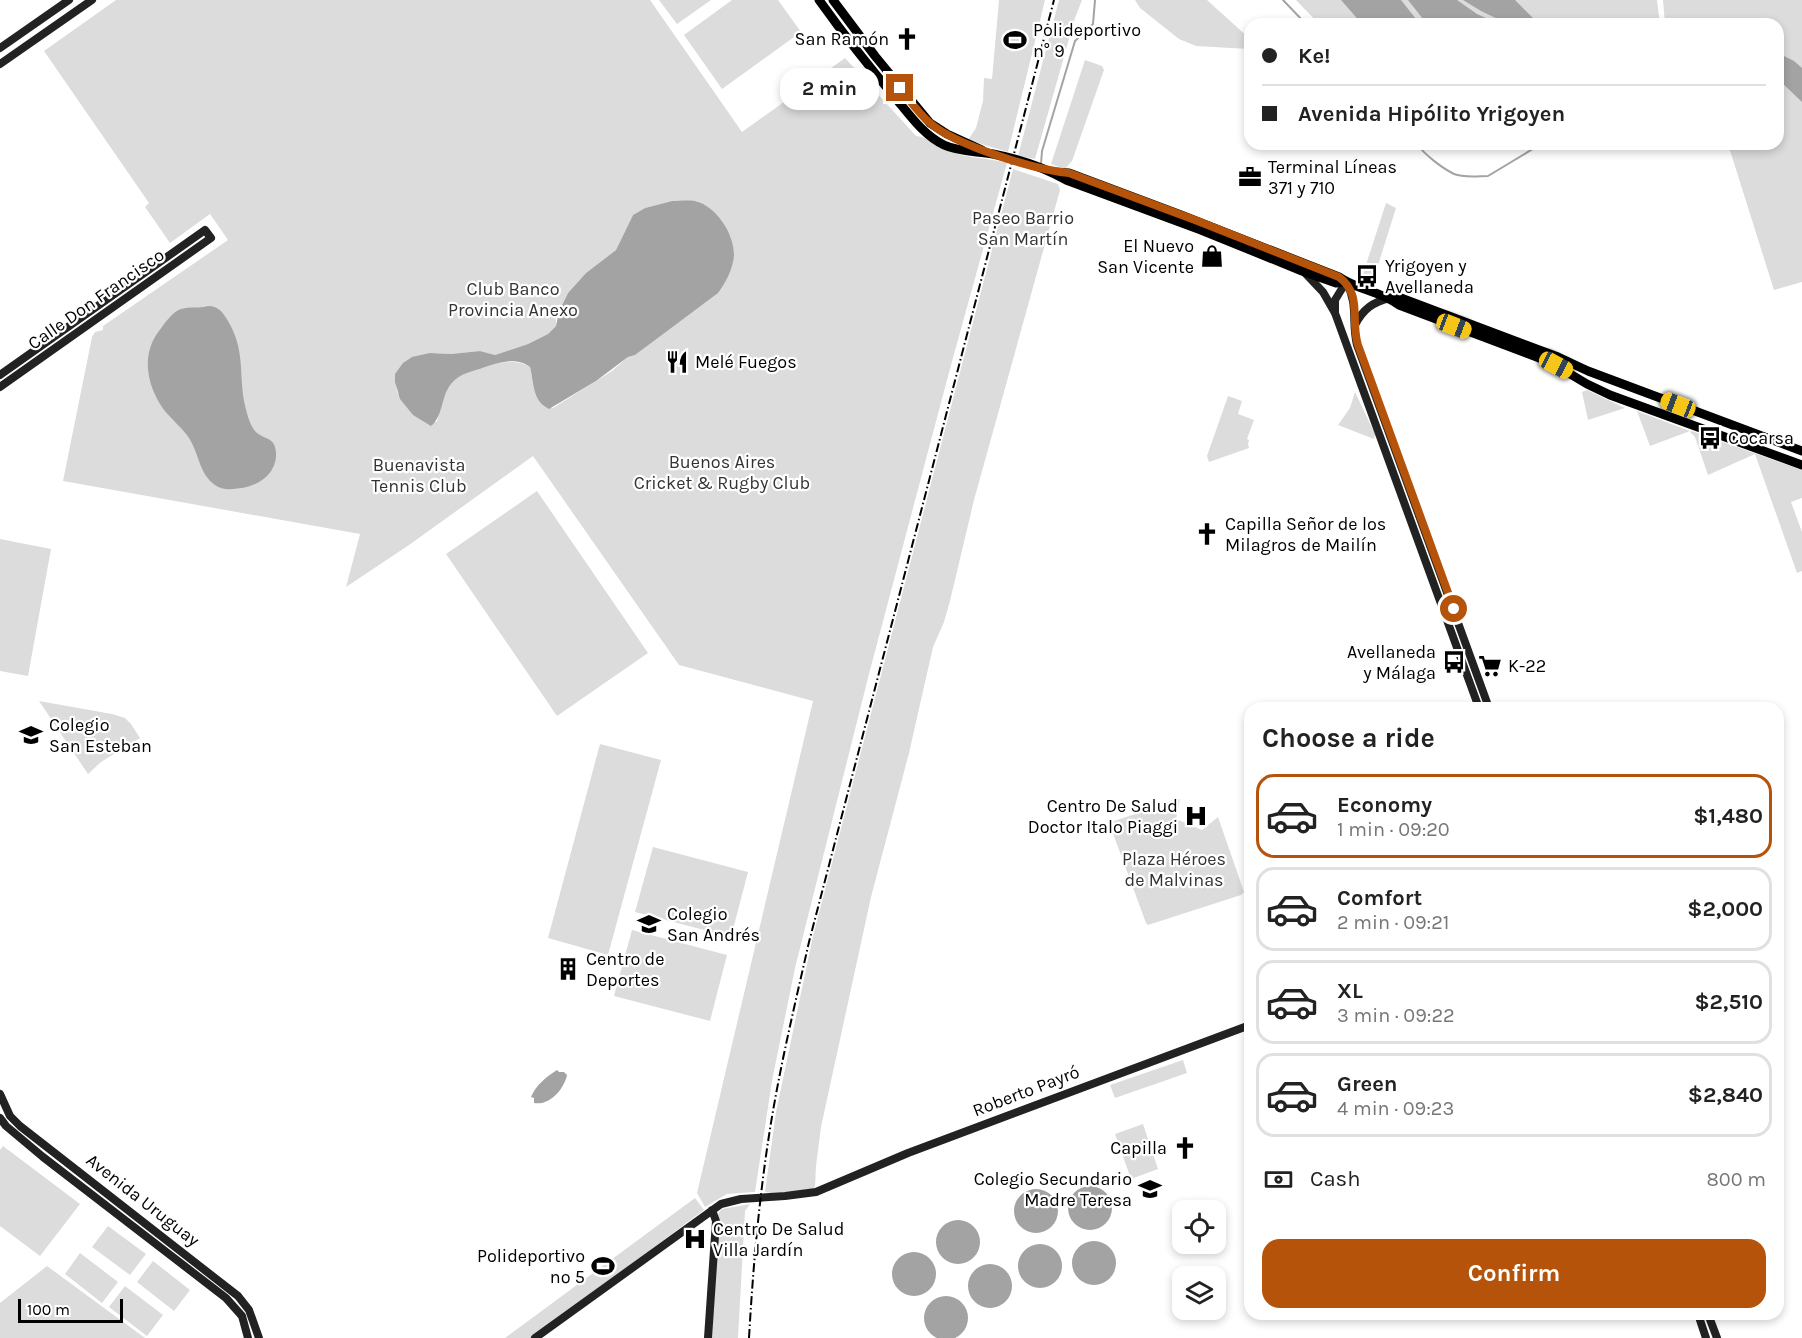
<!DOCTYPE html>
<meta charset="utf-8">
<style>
:root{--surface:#fff;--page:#f2f2f2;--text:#222;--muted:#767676;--line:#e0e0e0;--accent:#b45309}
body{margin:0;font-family:Karla,sans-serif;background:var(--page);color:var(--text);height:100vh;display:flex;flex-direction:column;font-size:22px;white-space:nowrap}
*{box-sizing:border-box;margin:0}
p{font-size:20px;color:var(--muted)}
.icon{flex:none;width:33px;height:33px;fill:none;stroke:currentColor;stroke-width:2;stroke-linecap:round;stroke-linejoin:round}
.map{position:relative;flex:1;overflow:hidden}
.panel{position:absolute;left:1244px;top:702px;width:540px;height:618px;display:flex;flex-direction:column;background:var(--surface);border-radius:18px;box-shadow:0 3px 9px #0003}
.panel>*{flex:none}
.banner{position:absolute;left:1244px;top:18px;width:540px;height:132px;border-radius:18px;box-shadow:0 3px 9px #0003;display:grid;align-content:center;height:132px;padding:0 18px;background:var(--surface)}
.tools{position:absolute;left:1172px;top:1200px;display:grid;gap:12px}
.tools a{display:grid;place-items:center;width:54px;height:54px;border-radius:12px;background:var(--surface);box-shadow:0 3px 9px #0003;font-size:30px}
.scale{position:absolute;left:18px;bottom:15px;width:105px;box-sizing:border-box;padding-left:6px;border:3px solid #000;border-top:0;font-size:16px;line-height:21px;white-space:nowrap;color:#000;-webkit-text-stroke:4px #fff;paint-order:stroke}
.end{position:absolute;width:27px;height:27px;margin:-14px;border:8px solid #b45309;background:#fff;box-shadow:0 0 0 3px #fff}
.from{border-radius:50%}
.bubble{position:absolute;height:42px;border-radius:18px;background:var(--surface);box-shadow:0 3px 9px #0003;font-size:20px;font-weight:700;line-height:42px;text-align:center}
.car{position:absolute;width:18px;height:36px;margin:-18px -9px;border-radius:8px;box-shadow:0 0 4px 2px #0007;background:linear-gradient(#f5c518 24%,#345 0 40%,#f5c518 0 76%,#345 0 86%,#f5c518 0)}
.banner b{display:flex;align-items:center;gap:21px;height:57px;font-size:22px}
.banner b+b{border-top:2px solid var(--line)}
.banner i{width:15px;height:15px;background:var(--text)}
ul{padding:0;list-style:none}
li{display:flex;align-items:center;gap:18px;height:84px;margin:0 12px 9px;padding:0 6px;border:3px solid var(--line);border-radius:18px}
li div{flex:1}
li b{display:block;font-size:22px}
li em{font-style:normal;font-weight:700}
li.on{border-color:var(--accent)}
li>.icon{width:54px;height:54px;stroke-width:1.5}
h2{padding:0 18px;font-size:27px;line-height:72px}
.pay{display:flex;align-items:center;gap:15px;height:66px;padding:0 18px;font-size:22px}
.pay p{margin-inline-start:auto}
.action{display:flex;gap:12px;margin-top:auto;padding:12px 18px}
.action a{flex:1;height:69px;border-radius:18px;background:var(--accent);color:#fff;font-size:24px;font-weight:700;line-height:69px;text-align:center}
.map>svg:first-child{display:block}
.green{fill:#dcdcdc;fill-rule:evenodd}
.water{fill:#a3a3a3}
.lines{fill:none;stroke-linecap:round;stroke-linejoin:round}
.stream{stroke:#a3a3a3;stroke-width:2}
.secondary{stroke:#222;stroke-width:8}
.primary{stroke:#000;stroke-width:9}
.rail{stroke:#000;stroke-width:2;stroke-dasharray:9 3 1.5 3;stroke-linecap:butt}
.route{stroke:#b45309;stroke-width:8}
.labels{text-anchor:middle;stroke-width:4.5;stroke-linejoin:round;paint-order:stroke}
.poi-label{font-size:18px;fill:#000;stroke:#fff;text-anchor:start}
.park-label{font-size:18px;fill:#333;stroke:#fff}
.street-label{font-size:18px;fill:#000;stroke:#fff}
</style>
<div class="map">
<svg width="1802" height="1338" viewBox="0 0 1802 1338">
<rect width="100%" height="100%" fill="#fff"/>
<!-- green -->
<path class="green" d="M116,0H650L742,132L845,58L916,136C928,137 938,146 950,151C964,158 990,158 1007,163L951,365L869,674L795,968L772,1081L755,1192L727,1194L705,1207L697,1193L813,701L679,665L533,456L409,545L346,587L360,534L63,481L92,337L95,332L103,330V326L228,240L210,214L170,243L145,207L149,203L44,51ZM672,201H697L707,301L664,332L635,355L628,357L612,371L553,408L545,407C532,394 534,383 530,367C513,354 460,368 449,386C443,397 440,410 437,422L413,415L397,392L395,374L430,353L451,354L480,351L495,355L528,344L548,334L556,326V319L563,302L568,293L586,273L616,250L633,215L645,208Z
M659,0H711L677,24Z
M732,0H778L801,32L722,89L684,35Z
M999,0H1045L1008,152L968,140L976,128L983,101L984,78L992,79Z
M1059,0H1082L1075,18L1035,159L1018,156Z
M1135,0H1207L1249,38V49L1196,46L1179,39L1140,8Z
M1296,0H1657L1660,24H1319Z
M1663,0H1802V282L1774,290L1728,144H1778V24H1665Z
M1085,60L1102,66L1104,70L1072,161L1065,169L1051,164Z
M1013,169L1058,184L1060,190L974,500L950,601L944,622L933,647L909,753L871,897L821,1127L816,1166L815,1187L813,1189L772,1193L765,1192L776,1112L813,936Z
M1386,203L1396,208L1374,278L1363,276V274Z
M1587,390L1625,408L1588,420L1582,392Z
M1355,392L1375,434L1374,439L1338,425L1350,408Z
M1228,396L1242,401L1238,414L1254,420L1247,439L1249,440L1248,444L1249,448L1209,462L1207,456Z
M1637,411L1690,431L1650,446Z
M1692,431L1802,470V498L1791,502L1802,532V571L1797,573L1755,454L1708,475L1695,437L1690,432Z
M537,491L648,653L557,716L446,554Z
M0,539L51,549L28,676L0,671Z
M39,701L112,714L125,718L131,724L140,738L101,762L88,774Z
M600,744L661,760L608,955L548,938Z
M1180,799L1176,819L1202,830L1218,817L1244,892L1241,895L1148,925L1146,923L1111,828V824L1114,821Z
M653,847L748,872L731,937L635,912Z
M632,930L727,955L710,1021L614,996Z
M1183,1060L1187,1073L1115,1098L1110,1085Z
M1143,1124L1158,1169L1131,1179L1115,1134Z
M3,1146L80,1204L40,1256L0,1226V1150Z
M695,1198L704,1210L531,1338H505Z
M750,1204L745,1211L738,1338H712L718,1214L722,1209Z
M108,1226L146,1254L130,1275L92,1247Z
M80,1253L118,1282L102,1303L65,1274Z
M153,1261L190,1290L174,1311L137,1282Z
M47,1266L145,1338H0V1303Z
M125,1286L163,1315L147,1336L109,1307Z"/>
<!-- water -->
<path class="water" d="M1341,0H1401L1420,24H1362Z
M1408,0H1457L1477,14L1499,24H1427Z
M1463,0H1515L1539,24H1508L1481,11Z
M1778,53L1794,61L1802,68V102L1778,79Z
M672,201C679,201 688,200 695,201C716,206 734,233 734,255C733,269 726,282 718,293L635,355L628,357L596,381L549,409C532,401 534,382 530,367C517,357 499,362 485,367C472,372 461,372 451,384C441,396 443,417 431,426L413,415L400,399L395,382V374L403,363L412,357L430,353L451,354L480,351L495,355L528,344L548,334L556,326L559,311L568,293L586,273L616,250L633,215L645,208Z
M208,306C219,306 223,313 228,321C245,350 239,371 244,401C246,410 249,424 255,431C264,441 277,435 276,457C274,475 259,485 242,488C233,489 223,491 215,485C199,474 199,453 189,438C181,426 167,416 160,404C146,381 142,353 159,331C165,323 172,312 181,309C190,306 199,309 208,306Z
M557,1070L559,1072H564L567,1075C564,1089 550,1106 534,1103V1098L531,1097C536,1085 546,1077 557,1070Z
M1068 1208a22 22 0 1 1 44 0a22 22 0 1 1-44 0Z
M1014 1211a22 22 0 1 1 44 0a22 22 0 1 1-44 0Z
M936 1242a22 22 0 1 1 44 0a22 22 0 1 1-44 0Z
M1072 1263a22 22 0 1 1 44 0a22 22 0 1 1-44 0Z
M1018 1266a22 22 0 1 1 44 0a22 22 0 1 1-44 0Z
M892 1274a22 22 0 1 1 44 0a22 22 0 1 1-44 0Z
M968 1286a22 22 0 1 1 44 0a22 22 0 1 1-44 0Z
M924 1318a22 22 0 1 1 44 0a22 22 0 1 1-44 0Z"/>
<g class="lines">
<!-- stream -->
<path class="stream" d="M1283,0L1306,24
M1417,144C1425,155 1442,168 1454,174C1464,178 1478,176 1488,176L1541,144
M1041,164L1042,151L1075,41L1093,24L1095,0"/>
<!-- secondary -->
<path class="secondary" d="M0,48L69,0
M0,64L92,0
M1305,273L1323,292L1335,313L1479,708
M1335,313V300L1346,282C1359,305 1351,321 1357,345L1489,708
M1355,325C1363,309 1373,302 1390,298
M0,375L205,230L211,238L0,387
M0,1094L10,1116L20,1126L238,1296L249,1310L259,1338
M0,1118L6,1126L43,1157L226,1298L242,1316L248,1338
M1698,1314L1706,1338
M1708,1314L1717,1338
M535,1338L721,1204L741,1199L785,1196L816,1192L908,1153L1250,1025
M708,1338L716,1221L712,1210"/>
<!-- primary -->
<path class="primary" d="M819,0C844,35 870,68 898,101C911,117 925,136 944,145C959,152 976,151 993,154C1018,159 1044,167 1066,180L1201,230L1302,271L1336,283L1346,282
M833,0L875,56L930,123L947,134L982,150
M1052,172L1069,173L1181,215L1339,277C1357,290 1381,291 1399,305L1550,362L1587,384L1610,395L1802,465
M1390,298H1401L1558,357L1588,371L1802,451"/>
<!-- rail -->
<path class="rail" d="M749,1338C753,1268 759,1198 770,1129C780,1066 795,1004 809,942L1054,0"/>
</g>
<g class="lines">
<!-- route -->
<path class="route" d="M900,88C909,99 918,113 930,123C955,145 1035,170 1069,173L1195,220L1339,277C1363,295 1350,320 1358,345L1454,609"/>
</g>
<!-- icons -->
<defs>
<g id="church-bare" transform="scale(1.8)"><path d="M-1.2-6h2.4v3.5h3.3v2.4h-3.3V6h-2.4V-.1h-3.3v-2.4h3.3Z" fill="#000" stroke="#fff" stroke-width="2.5" paint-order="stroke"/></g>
<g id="stadium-bare" transform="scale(1.8)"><path d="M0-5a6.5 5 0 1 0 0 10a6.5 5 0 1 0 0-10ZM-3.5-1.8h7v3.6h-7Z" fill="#000" stroke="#fff" stroke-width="2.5" paint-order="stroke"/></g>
<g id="office-bare" transform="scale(1.8)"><path d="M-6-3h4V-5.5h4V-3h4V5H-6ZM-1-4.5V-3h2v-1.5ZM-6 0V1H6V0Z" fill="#000" stroke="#fff" stroke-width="2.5" paint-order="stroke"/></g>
<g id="shop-bare" transform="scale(1.8)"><path d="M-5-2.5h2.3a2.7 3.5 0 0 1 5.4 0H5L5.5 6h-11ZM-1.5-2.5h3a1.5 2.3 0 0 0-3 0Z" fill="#000" stroke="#fff" stroke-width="2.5" paint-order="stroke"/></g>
<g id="bus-bare" transform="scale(1.8)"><path d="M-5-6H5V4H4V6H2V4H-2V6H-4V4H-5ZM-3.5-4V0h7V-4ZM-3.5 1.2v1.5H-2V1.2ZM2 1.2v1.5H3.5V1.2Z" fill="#000" stroke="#fff" stroke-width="2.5" paint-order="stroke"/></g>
<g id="restaurant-bare" transform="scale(1.8)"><path d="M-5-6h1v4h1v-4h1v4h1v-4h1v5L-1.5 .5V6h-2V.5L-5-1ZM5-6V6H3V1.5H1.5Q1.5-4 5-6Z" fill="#000" stroke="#fff" stroke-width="2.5" paint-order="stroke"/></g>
<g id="supermarket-bare" transform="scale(1.8)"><path d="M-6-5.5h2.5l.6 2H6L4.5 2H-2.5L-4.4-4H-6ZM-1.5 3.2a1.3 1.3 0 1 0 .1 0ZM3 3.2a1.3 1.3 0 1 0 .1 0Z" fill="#000" stroke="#fff" stroke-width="2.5" paint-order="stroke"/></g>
<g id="school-bare" transform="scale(1.8)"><path d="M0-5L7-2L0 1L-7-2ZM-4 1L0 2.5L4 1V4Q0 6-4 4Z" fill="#000" stroke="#fff" stroke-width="2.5" paint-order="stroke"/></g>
<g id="hospital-bare" transform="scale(1.8)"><path d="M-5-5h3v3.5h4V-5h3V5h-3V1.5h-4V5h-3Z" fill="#000" stroke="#fff" stroke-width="2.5" paint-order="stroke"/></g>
<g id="building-bare" transform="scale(1.8)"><path d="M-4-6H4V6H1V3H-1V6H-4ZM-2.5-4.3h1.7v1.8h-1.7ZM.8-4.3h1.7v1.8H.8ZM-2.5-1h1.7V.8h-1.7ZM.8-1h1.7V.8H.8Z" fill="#000" stroke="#fff" stroke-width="2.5" paint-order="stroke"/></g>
</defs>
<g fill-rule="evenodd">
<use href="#church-bare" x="907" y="39"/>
<use href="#stadium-bare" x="1015" y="40"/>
<use href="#office-bare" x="1250" y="177"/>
<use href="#shop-bare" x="1212" y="256"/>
<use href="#bus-bare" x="1367" y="276"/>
<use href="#restaurant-bare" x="677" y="362"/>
<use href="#bus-bare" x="1710" y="438"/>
<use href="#church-bare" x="1207" y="534"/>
<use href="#bus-bare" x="1454" y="662"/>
<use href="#supermarket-bare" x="1490" y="666"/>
<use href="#school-bare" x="31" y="735"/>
<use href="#hospital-bare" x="1196" y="816"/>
<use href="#school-bare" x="649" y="924"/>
<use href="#building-bare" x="568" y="969"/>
<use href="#church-bare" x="1185" y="1148"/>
<use href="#school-bare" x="1150" y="1189"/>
<use href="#hospital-bare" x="695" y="1239"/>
<use href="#stadium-bare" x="603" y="1266"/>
</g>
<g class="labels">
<!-- poi labels -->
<g class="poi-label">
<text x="1033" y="36">Polideportivo<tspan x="1033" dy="21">n° 9</tspan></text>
<text x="889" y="45" text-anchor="end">San Ramón</text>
<text x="1268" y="173">Terminal Líneas<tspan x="1268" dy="21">371 y 710</tspan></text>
<text x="1194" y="252" text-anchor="end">El Nuevo<tspan x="1194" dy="21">San Vicente</tspan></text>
<text x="1385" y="272">Yrigoyen y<tspan x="1385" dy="21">Avellaneda</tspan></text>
<text x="695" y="368">Melé Fuegos</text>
<text x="1728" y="444">Cocarsa</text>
<text x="1225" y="530">Capilla Señor de los<tspan x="1225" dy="21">Milagros de Mailín</tspan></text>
<text x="1436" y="658" text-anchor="end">Avellaneda<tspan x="1436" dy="21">y Málaga</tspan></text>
<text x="1508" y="672">K-22</text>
<text x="49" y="731">Colegio<tspan x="49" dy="21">San Esteban</tspan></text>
<text x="1178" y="812" text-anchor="end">Centro De Salud<tspan x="1178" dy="21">Doctor Italo Piaggi</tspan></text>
<text x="667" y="920">Colegio<tspan x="667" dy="21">San Andrés</tspan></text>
<text x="586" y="965">Centro de<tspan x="586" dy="21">Deportes</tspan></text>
<text x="1167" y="1154" text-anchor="end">Capilla</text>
<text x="1132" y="1185" text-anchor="end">Colegio Secundario<tspan x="1132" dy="21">Madre Teresa</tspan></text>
<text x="713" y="1235">Centro De Salud<tspan x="713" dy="21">Villa Jardín</tspan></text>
<text x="585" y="1262" text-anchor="end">Polideportivo<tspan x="585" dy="21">nº 5</tspan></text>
</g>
<!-- park labels -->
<g class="park-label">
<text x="1023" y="224">Paseo Barrio<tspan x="1023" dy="21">San Martín</tspan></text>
<text x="513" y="295">Club Banco<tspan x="513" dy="21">Provincia Anexo</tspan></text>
<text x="722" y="468">Buenos Aires<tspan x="722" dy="21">Cricket &amp; Rugby Club</tspan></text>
<text x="419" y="471">Buenavista<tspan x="419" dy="21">Tennis Club</tspan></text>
<text x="1174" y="865">Plaza Héroes<tspan x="1174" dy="21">de Malvinas</tspan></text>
</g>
<!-- street labels -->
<g class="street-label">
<text transform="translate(96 299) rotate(-35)" y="6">Calle Don Francisco</text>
<text transform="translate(1026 1091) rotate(-21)" y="6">Roberto Payró</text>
<text transform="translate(143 1200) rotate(38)" y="6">Avenida Uruguay</text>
</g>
</g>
</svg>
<div class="tools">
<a><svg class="icon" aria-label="locate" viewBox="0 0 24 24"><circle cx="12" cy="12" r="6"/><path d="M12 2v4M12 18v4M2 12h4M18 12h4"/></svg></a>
<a><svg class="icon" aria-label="layers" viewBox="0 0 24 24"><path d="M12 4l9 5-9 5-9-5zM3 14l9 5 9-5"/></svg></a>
</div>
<div class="scale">100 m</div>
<i class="end from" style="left:1454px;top:609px"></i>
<i class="end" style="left:900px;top:88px"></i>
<div class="bubble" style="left:780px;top:68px;width:99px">2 min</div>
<i class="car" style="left:1454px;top:326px;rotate:111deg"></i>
<i class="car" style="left:1556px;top:365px;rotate:118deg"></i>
<i class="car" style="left:1678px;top:405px;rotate:291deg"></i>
<div class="banner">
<b><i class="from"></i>Ke!</b>
<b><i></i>Avenida Hipólito Yrigoyen</b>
</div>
<section class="panel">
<h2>Choose a ride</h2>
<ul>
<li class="on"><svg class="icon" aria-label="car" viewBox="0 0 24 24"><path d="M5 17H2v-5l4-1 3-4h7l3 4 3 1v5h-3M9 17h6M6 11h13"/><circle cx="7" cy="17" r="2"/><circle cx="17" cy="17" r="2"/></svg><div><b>Economy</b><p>1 min · 09:20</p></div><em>$1,480</em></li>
<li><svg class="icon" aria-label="car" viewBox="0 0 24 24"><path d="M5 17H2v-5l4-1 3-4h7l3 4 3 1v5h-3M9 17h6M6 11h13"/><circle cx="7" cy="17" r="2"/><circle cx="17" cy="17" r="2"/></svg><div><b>Comfort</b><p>2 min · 09:21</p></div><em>$2,000</em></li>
<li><svg class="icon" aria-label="car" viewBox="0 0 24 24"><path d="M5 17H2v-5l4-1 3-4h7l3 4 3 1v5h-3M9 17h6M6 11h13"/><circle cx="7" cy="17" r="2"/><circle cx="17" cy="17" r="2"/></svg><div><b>XL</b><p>3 min · 09:22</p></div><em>$2,510</em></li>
<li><svg class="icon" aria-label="car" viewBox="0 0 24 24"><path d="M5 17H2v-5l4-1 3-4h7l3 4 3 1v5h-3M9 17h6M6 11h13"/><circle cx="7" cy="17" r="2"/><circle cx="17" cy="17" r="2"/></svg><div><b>Green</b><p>4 min · 09:23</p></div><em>$2,840</em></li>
</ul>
<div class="pay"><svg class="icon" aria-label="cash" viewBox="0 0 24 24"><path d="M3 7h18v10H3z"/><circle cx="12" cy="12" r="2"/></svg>Cash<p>800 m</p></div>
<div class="action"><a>Confirm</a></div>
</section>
</div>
